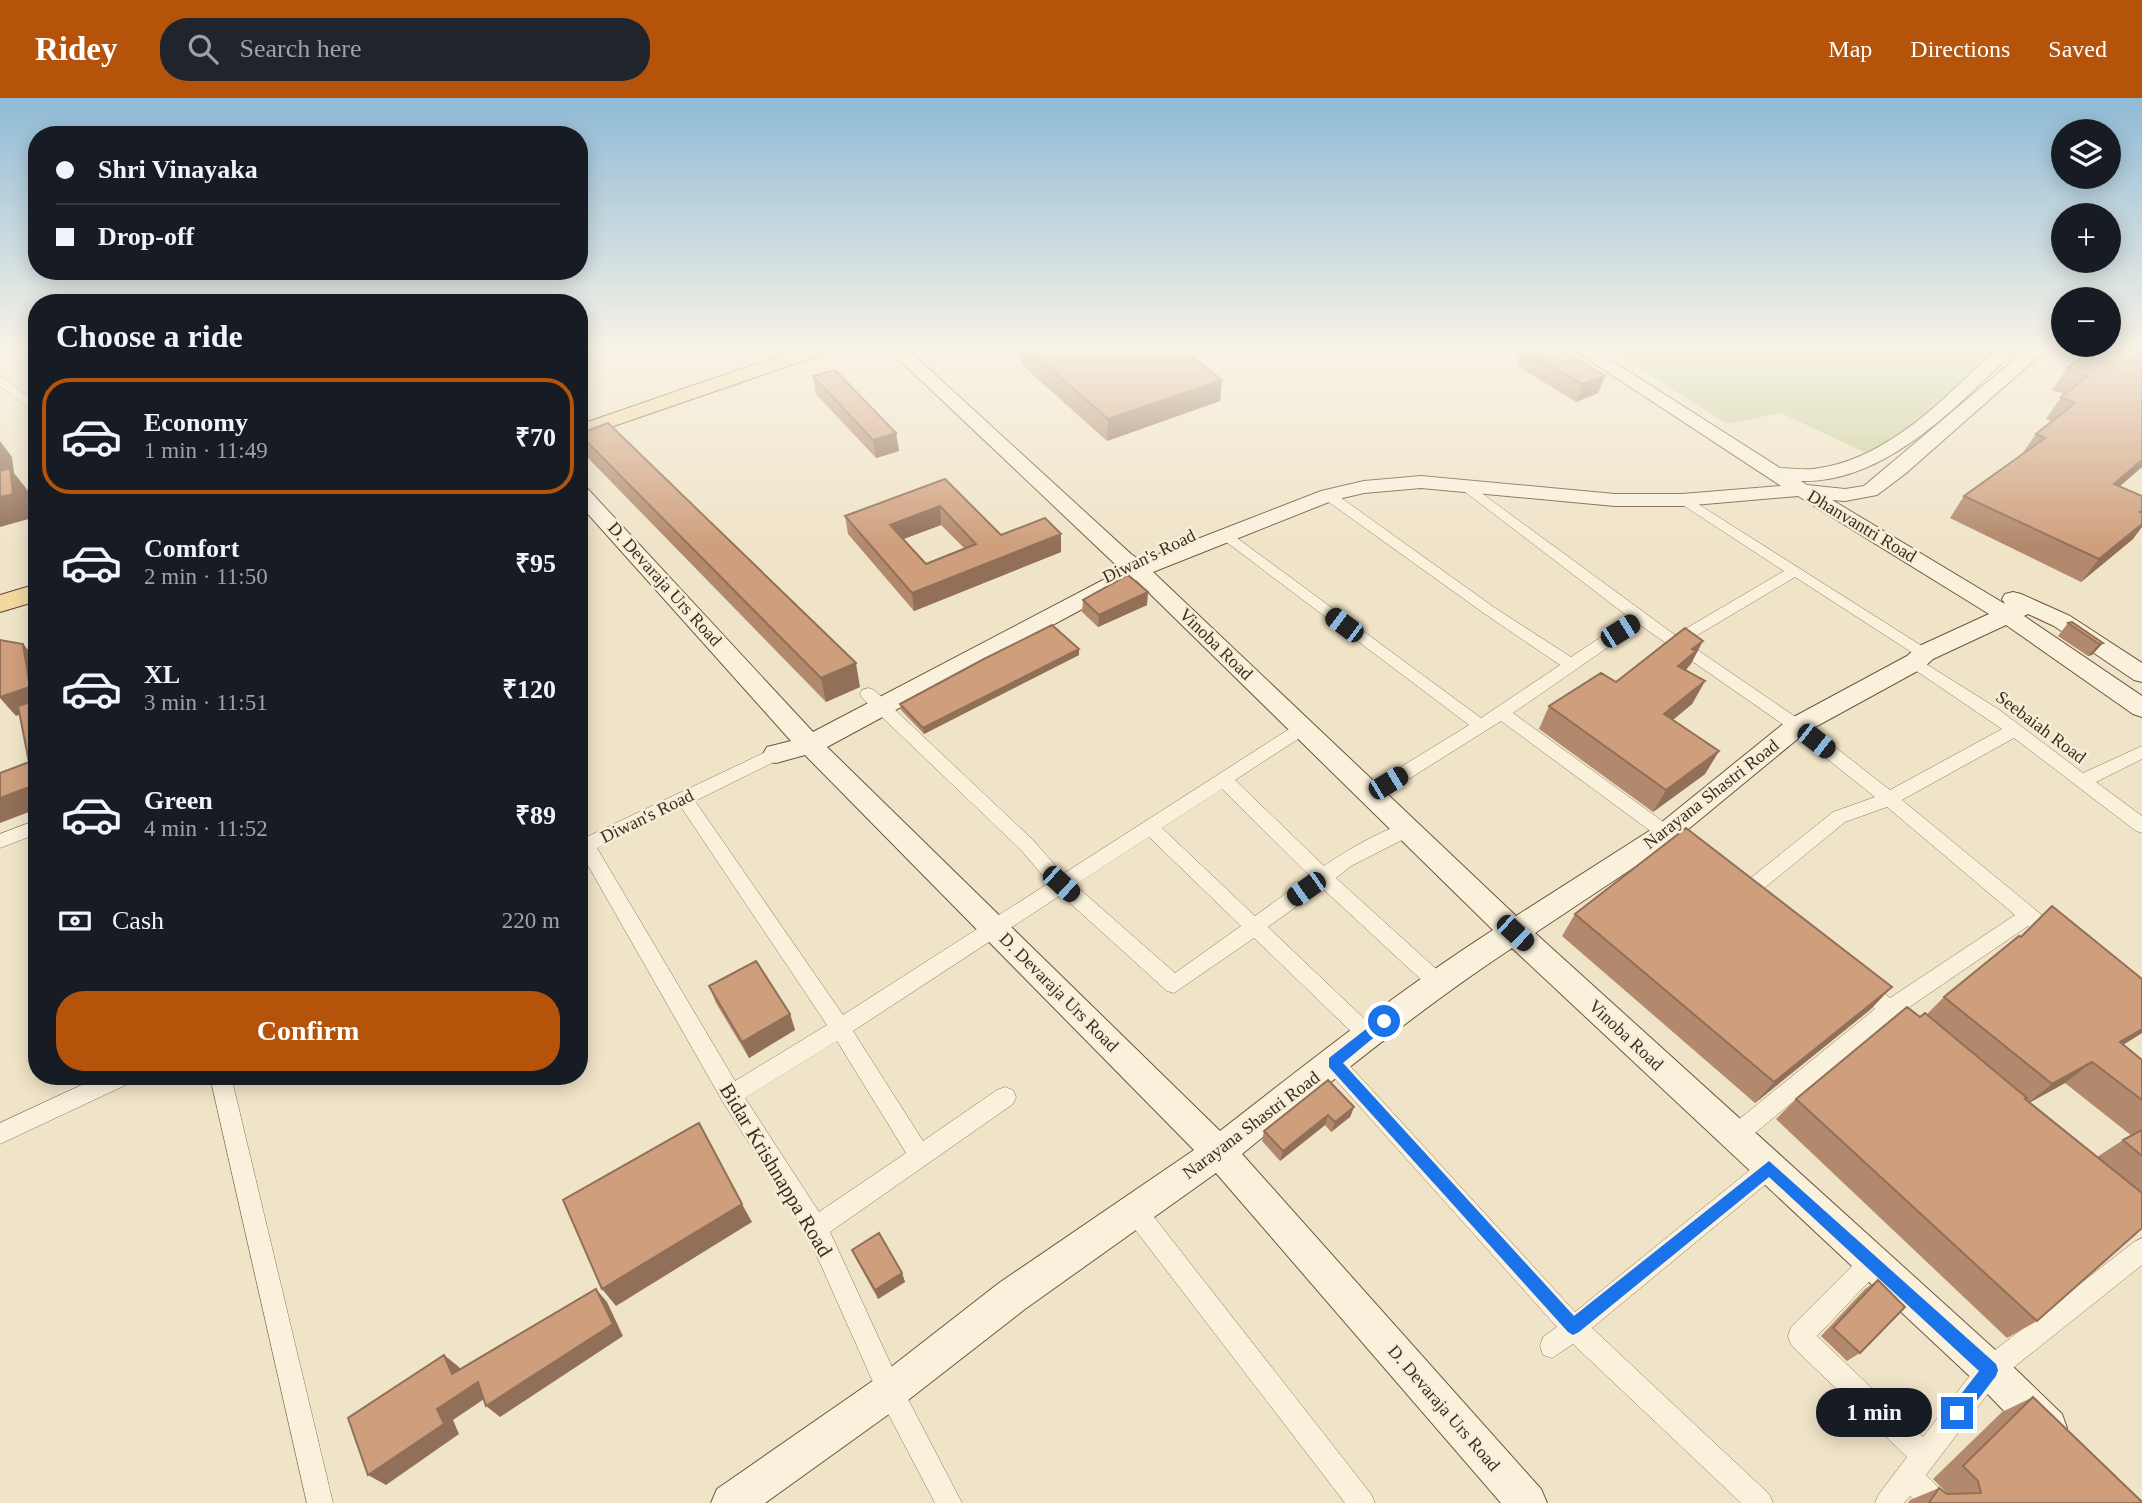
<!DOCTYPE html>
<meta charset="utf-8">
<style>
:root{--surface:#171b24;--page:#20242c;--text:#f1f3f6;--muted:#9ea1a6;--line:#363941;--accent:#b45309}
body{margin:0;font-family:Georgia,serif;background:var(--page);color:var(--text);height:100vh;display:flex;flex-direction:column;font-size:26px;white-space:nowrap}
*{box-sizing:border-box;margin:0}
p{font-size:23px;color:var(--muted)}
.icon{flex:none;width:38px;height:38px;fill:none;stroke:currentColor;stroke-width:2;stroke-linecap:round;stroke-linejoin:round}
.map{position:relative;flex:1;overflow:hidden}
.side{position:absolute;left:28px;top:196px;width:560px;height:791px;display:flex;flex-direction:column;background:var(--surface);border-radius:28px;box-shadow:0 4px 18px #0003}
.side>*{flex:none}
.hud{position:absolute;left:28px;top:28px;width:560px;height:154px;border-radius:28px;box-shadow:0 4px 18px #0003;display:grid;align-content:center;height:154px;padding:0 28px;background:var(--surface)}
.buttons{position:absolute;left:2051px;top:21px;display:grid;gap:14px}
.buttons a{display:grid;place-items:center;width:70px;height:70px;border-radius:50%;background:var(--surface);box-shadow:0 4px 18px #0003;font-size:35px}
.end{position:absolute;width:32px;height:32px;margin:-16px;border:9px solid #1a73e8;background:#fff;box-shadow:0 0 0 4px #fff}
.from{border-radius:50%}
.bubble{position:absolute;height:49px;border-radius:24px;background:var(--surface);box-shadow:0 4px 18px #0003;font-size:23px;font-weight:600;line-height:49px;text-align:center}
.car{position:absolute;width:21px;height:42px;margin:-21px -10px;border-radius:9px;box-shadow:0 0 5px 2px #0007;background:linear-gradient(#222 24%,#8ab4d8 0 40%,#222 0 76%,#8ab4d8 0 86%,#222 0)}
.hud b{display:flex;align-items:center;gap:24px;height:66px;font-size:26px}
.hud b+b{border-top:2px solid var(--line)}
.hud i{width:18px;height:18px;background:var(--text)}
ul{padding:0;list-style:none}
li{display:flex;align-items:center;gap:21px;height:116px;margin:0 14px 10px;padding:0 14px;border:4px solid transparent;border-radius:28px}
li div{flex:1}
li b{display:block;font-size:26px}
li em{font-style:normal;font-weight:600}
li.active{border-color:var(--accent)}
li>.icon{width:63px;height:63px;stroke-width:1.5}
h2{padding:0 28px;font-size:32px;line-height:84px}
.pay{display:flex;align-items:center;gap:18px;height:77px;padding:0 28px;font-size:26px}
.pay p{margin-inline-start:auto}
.action{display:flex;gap:14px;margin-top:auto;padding:14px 28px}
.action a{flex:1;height:80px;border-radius:28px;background:var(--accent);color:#fff;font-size:28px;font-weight:600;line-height:80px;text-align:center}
header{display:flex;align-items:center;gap:42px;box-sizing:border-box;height:98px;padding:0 35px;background:var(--accent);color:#fff}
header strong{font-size:33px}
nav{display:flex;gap:38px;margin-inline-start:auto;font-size:24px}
.search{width:490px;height:63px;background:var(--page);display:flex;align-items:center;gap:18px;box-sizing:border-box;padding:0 24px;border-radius:28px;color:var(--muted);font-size:26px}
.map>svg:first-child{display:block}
.green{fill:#c9cf9b}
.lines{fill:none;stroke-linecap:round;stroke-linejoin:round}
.street-casing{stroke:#8d765c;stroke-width:1}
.secondary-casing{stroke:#6f573f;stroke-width:2}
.primary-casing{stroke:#5b4430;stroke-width:2}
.street{fill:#faf1dc;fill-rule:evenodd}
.secondary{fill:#faf1dc;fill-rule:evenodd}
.primary{fill:#f3d9a0;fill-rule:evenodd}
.wall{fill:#b2896c;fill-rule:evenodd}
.shaded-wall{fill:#916f58}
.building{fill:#cf9f7d;stroke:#916f58;stroke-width:2;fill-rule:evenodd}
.route{fill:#1a73e8}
.labels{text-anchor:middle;stroke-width:5;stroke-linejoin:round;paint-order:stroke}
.street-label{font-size:18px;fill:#3d2e20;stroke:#f7eed8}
.near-street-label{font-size:21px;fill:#3d2e20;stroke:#f7eed8}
</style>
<header>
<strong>Ridey</strong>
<div class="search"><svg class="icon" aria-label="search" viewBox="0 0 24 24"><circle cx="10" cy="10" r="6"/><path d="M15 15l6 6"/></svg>Search here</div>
<nav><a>Map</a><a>Directions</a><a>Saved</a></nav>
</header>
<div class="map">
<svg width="2142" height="1405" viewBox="0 0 2142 1405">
<rect width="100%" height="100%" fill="#f0e4c8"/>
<!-- green -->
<path class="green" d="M1607,250H2005L1879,361L1781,315L1727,326Z"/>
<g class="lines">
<!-- street casing -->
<g class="street-casing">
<path id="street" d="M0,278L37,305V315L0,288Z
M1465,383L1675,537L1784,473L1675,402L1677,399H1687L1933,555L1925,560L1919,559L1795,479L1686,544L1803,624L1890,692L2002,631L1909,568L1907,564L1915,559L1998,611L2083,675L2142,648V661L2096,684L2142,718V735L2136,733L2014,640L1902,702L2060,832L2063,838L2060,844C2046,848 2038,836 2028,828L1905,912L1922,926L1925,932L1922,938L1915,941L1890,923L1743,1045L1735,1048L1727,1045L1724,1038L1727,1031L1875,911L1854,894L1851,888L1854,882C1868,877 1880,891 1890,900L2015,817L1887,709L1845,724L1751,801L1744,804L1737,801L1735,796L1737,791L1833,714L1875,699L1791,632L1640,527L1513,615L1680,736L1683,741L1680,746H1668L1501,623L1377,701H1365L1362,696L1365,691L1469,627L1217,437L1224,433L1229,434L1481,620L1560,567L1485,516L1323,400V394H1333L1495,510L1571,559L1630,520L1460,390V384Z
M868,590L874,592L1033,742L1063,776L1297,626H1309L1311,630L1309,634L1235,682L1324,768C1339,757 1398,721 1414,726L1417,731L1414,736L1351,768L1336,780L1444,878L1447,884L1444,890L1437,892L1430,890L1322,790L1268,829L1374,930L1377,936L1374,942L1367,945L1360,942L1254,840L1174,895L1167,893L1061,797L853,933L923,1043L997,992L1005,989L1013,992L1016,999L1013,1006L830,1134L899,1284L962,1405H935L881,1302L808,1138L723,1004L582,757L579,758L580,742L770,652H782L784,656L782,660L695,703L843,917L1049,785L1021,752L862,600L860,596L862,592ZM1222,691L1310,778L1255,818L1162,730ZM681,709L827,927L735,983L597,750ZM1149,739L1241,828L1175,875L1075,787ZM837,943L906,1055L819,1114L745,1000Z
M37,722V736L0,750V736Z
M1334,956L1341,958L1575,1214L1761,1063L1769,1059L1777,1063L1780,1070L1777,1077L1592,1230L1769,1396L1773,1405H1741L1573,1246L1552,1260L1543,1257L1540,1248L1543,1239L1557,1229L1327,972L1324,965L1327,958Z
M101,978H133L130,985L0,1046V1025Z
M210,978H231L333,1405H307Z
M1135,1102L1143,1105L1371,1396L1375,1405H1345L1127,1121L1124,1113L1127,1105Z
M2142,1140V1167L1999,1281L1926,1377L1945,1396L1949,1405H1917L1910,1398L1904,1405H1875L1879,1396L1907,1359L1791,1247L1788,1238L1791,1229L1864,1156L1872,1152L1880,1156L1884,1164L1880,1172L1817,1238L1923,1339L1981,1263L2134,1144Z"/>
</g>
<!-- secondary casing -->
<g class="secondary-casing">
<path id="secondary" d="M887,250H906L1131,456L1141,463L1321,393L1364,383L1421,378L1615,396H1682L1781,388L1571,250H1592L1780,370C1791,370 1802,372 1813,371C1887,363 1946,299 1997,250H2016C2005,264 1990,276 1978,288C1931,333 1870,385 1801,383L1807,387L1845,391L1864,388L2028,250H2048L1905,376L1877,397L1845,403L1832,402L2005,506L2002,501L2005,496L2013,494L2021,496L2070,518L2142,565V584L2134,582L2054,528L2028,516L2024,518L2142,598V619L2133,616L2006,527L1933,561L1923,570L1806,634L1675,742L1535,835L2003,1259L2062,1316L2067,1330L2062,1344L2048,1349L2034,1344L1977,1285L1512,850C1417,913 1330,984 1242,1056L1541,1391L1547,1405H1501L1216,1075L1025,1211L903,1306L765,1405H711L717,1391L877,1280L999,1185L1194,1052L805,657L776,665L767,663L763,656L767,649L791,643L579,406V387L586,389L813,634L1124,471L1115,466ZM1421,390L1615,408H1682L1798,398L1989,516L1917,549L1907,558L1788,622L1657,728L1516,818L1153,474L1334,402L1364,395ZM1136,482L1493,832C1398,893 1310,963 1220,1033L827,649Z"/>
</g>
<!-- primary casing -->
<g class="primary-casing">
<path id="primary" d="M802,250H832L829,254L579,340V327Z
M37,486V503L0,514V497Z"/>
</g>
<!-- street -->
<use href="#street" class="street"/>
<!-- secondary -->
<use href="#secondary" class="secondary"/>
<!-- primary -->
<use href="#primary" class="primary"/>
</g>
<!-- wall -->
<path class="wall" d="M1012,250H1180L1222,282L1220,303L1107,343L1021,266V258Z
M1521,250L1605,278L1598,295L1576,304L1516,267Z
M2142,250V369L2120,388L2133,441L2081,484L1950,420L1964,398L2022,356L2036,336L2052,323L2046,321L2061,299L2064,296L2052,292L2067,270Z
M813,278L896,335L899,353L876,360L816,296Z
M579,335L860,589L826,604L587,359Z
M945,381L1001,437L1061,454L914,513L848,436L845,418ZM941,427L965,451L926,466L903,441Z
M1083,502L1147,507L1098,529L1082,514Z
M2068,525L2103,545L2092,557L2088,558L2058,538Z
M1079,551V557L924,636L901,612L900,606Z
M1691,566L1686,572L1705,583L1692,606L1673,622L1719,653L1705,676L1653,714L1539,631L1549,608L1616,584Z
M2052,808L2142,881V935L2123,947L2142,962V1130L2037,1223L2007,1240L1776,1021L1796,1001L1920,919L1926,917L1944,899L2020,839ZM2065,985L2132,1038L2123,1042L2097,1059L2029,1005Z
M1575,816L1871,911L1755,1005L1562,838Z
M709,888L790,916L795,932L749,960L716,905Z
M1354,1009L1350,1019L1331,1034L1325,1027L1280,1063L1262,1043L1264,1033Z
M852,1152L902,1175L905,1184L878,1201L856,1161Z
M1878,1182L1860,1255L1847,1263L1821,1238L1865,1191Z
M2033,1299L2142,1405H1908L1910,1402L1939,1390L1948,1396L1933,1381L2002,1314Z"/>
<!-- shaded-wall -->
<path class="shaded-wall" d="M1605,278L1598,295L1576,304L1582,286Z
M1222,282L1220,303L1107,343L1108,321Z
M896,335L899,353L876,360L873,342Z
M0,343L12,359L14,375L29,394L32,420L0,429Z
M2142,362V369L2097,408L2114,386Z
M940,408L941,427L893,445L890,427Z
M2142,426V429L2133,441L2081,484L2099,461Z
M1061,436V454L914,513L912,495Z
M1148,494L1147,507L1098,529L1099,517Z
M1703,543L1691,566L1688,568L1684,576L1678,568L1692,551Z
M2103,545L2092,557L2088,558L2099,546Z
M23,546L37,562V610L16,618L0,600V599Z
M1079,551V557L924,636L923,630Z
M856,565L860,589L826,604L821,580Z
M1705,583L1692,606L1652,639L1664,616Z
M1719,653L1705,676L1653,714L1666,692Z
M37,686V711L0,725V700Z
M1892,889L1871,911L1755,1005L1774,984Z
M790,916L795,932L749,960L742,944Z
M2142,931V935L2092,966L2120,944Z
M2092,964L2065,985L2025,1007L2052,986Z
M1354,1009L1350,1019L1331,1034L1335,1024Z
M1328,1017L1325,1027L1280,1063L1283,1053Z
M742,1106L752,1124L616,1208L602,1191Z
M902,1175L905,1184L878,1201L875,1192Z
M596,1191L607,1204L623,1238L500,1319L486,1308Z
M444,1257L459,1269L467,1287L452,1276Z
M478,1284L493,1295L453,1322L459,1336L386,1387L368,1377L437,1311Z"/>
<!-- building -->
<path class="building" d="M1027,250H1180L1222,282L1108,321Z
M1522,250H1558L1605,278L1582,286Z
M2095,250H2142V362L2114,386L2142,398V413L2140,414L2142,415V426L2099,461L1964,398L2045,340L2036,336L2075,305L2061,299L2088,278L2067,270Z
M835,272L896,335L873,342L813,278Z
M608,325L856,565L821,580L579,336Z
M10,370L13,396L0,399V373Z
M945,381L1001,437L1045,420L1061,436L912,495L845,418ZM940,408L976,446L926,466L890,427Z
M1128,477L1148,494L1099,517L1083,502Z
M2072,524L2103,545L2099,546L2068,525Z
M1052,527L1079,551L923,630L900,606L984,561Z
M1685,530L1703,543L1692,551L1696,553L1678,568L1705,583L1664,616L1719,653L1666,692L1549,608L1601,575L1616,584Z
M0,542L23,546L30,589L0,599Z
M37,602V686L0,700V675L29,664L18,608Z
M1686,730L1892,889L1774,984L1575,816Z
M2052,808L2142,881V931L2120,944L2142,962V1002L2092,964L2052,986L1944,899L2019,838L2021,839Z
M756,863L790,916L742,944L709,888Z
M1907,909L1920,919L1925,915L2027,1000L2025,1001L2142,1095V1130L2037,1223L1796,1001Z
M1328,982L1354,1009L1335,1024L1328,1017L1283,1053L1264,1033Z
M699,1025L742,1106L602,1191L563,1102Z
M2142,1032V1058L2123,1042Z
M879,1135L902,1175L875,1192L852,1152Z
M1878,1182L1905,1209L1860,1255L1833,1230Z
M596,1191L613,1226L486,1308L478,1284L437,1311L444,1326L368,1377L348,1320L444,1257L452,1276Z
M2033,1299L2142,1404V1405H1929L1939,1390L1947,1396L1981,1395L1978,1383L1963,1368Z"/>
<!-- sky -->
<linearGradient id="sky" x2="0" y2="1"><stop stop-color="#8fbad6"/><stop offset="0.56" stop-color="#f8f3e6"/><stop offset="1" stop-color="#f8f3e6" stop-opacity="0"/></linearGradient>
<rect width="2142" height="447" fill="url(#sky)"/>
<!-- route -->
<path class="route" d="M1384,917L1389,919V927L1343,965L1574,1218L1769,1063L1996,1266L1998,1272L1996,1278L1963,1321L1957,1323L1951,1321L1949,1315L1951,1309L1979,1273L1769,1079L1579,1234L1573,1237L1568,1234L1329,969V960Z"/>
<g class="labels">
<!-- street labels -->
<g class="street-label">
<text transform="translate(1862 428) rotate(31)" y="6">Dhanvantri Road</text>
<text transform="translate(1149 458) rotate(-26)" y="6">Diwan's Road</text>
<text transform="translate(665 486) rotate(48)" y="6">D. Devaraja Urs Road</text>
<text transform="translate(1216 546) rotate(44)" y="6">Vinoba Road</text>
<text transform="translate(2041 629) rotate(37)" y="6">Seebaiah Road</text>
<text transform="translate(1711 696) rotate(-38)" y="6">Narayana Shastri Road</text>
<text transform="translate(647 718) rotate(-26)" y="6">Diwan's Road</text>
<text transform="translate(1059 894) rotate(45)" y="6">D. Devaraja Urs Road</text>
<text transform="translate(1626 937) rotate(43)" y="6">Vinoba Road</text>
<text transform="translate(1251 1027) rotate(-37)" y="6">Narayana Shastri Road</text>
<text transform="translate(1444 1310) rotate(49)" y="6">D. Devaraja Urs Road</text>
</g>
<!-- near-street labels -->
<g class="near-street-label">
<text transform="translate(776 1072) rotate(59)" y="7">Bidar Krishnappa Road</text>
</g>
</g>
</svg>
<div class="buttons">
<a><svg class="icon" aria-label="layers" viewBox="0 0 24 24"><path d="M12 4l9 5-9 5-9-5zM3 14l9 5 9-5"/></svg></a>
<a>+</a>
<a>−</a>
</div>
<i class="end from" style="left:1384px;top:923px"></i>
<i class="end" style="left:1957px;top:1315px"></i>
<div class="bubble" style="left:1816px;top:1290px;width:116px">1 min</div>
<i class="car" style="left:1344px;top:527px;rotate:307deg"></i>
<i class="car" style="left:1620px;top:533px;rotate:58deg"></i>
<i class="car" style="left:1816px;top:643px;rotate:128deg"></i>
<i class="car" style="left:1388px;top:685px;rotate:59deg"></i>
<i class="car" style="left:1061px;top:786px;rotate:132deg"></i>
<i class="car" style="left:1306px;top:791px;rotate:235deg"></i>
<i class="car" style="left:1515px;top:835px;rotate:133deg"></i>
<div class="hud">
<b><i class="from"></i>Shri Vinayaka</b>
<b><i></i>Drop-off</b>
</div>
<section class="side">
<h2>Choose a ride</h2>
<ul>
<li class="active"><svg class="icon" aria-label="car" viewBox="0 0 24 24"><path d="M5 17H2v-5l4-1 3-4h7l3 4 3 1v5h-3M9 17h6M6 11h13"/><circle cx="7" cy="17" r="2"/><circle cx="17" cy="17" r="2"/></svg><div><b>Economy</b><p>1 min · 11:49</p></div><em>₹70</em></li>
<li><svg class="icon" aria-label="car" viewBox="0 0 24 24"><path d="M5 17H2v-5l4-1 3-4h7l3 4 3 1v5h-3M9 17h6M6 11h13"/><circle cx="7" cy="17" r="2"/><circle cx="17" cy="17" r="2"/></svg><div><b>Comfort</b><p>2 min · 11:50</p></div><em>₹95</em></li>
<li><svg class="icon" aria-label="car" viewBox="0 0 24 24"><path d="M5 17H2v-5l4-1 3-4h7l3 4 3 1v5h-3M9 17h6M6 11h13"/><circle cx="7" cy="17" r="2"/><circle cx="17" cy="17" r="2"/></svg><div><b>XL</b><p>3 min · 11:51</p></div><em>₹120</em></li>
<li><svg class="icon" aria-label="car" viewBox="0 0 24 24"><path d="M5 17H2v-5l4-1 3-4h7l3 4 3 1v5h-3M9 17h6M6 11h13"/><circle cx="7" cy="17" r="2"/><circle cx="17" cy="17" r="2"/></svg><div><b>Green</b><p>4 min · 11:52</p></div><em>₹89</em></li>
</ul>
<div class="pay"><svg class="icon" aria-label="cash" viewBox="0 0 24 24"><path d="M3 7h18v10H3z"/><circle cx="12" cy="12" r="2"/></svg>Cash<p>220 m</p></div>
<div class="action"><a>Confirm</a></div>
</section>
</div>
